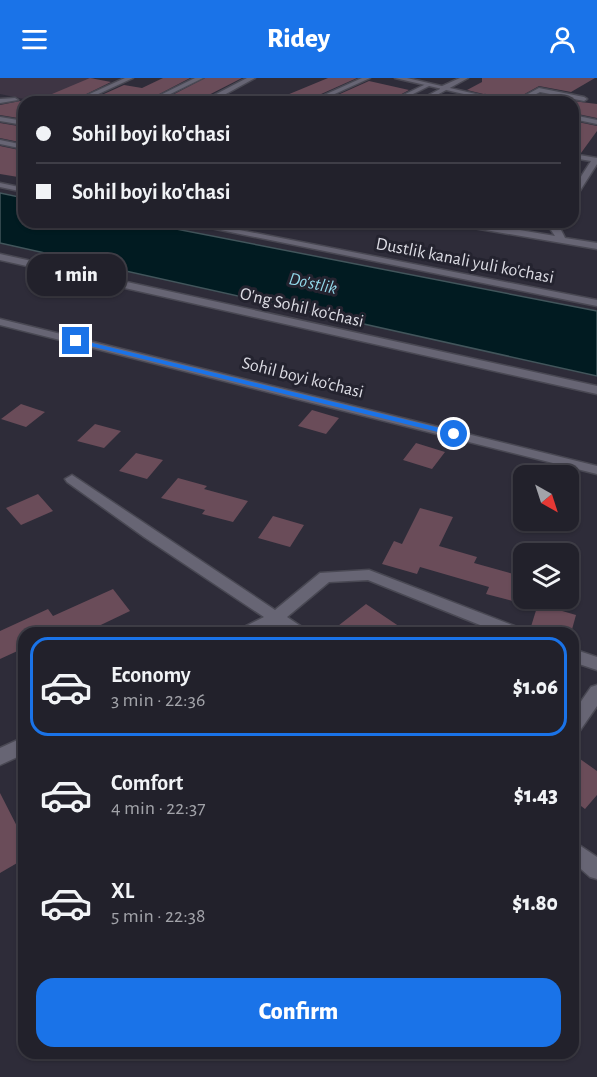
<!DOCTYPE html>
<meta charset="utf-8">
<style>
:root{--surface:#22212b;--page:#2e2e37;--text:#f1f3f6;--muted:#a2a3a9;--line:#3f3e47;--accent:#1a73e8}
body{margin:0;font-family:"Alegreya Sans",sans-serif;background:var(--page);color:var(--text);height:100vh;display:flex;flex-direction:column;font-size:22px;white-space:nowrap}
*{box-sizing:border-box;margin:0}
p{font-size:20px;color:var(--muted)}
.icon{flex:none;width:33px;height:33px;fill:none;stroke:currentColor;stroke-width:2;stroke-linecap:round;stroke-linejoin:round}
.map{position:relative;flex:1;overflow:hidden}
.details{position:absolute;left:18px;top:549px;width:561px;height:432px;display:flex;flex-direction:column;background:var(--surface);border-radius:18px;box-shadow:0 2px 4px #0004,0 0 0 2px var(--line)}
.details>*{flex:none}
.banner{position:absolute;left:18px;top:18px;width:561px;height:132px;border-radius:18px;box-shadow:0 2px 4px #0004,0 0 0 2px var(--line);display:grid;align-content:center;height:132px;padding:0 18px;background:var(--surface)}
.needle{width:39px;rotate:141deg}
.tools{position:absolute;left:513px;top:387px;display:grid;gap:12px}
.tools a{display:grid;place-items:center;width:66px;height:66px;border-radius:12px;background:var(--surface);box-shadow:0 2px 4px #0004,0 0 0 2px var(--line);font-size:30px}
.end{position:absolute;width:27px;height:27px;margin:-14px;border:8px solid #1a73e8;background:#fff;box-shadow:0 0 0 3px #fff}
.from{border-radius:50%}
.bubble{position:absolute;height:42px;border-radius:18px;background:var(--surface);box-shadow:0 2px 4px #0004,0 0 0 2px var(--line);font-size:20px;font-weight:800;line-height:42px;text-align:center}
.banner b{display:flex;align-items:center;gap:21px;height:57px;font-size:22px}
.banner b+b{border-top:2px solid var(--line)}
.banner i{width:15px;height:15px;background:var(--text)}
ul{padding:10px 0 0;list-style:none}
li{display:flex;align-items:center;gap:18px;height:99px;margin:0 12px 9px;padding:0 6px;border:3px solid transparent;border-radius:18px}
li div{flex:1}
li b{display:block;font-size:22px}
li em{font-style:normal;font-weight:800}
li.active{border-color:var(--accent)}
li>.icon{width:54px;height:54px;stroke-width:1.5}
.button{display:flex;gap:12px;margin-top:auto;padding:12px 18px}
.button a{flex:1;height:69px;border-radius:18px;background:var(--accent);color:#fff;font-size:24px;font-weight:800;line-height:69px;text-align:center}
header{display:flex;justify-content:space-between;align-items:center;height:78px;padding:0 18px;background:var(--accent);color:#fff;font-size:27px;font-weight:800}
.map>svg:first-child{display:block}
.industrial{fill:#3e3544}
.water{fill:#011b21;stroke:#42555b;stroke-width:1.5}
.building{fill:#6a4c59}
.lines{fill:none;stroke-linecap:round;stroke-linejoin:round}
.minor-casing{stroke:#494853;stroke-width:3}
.tertiary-casing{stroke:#494853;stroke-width:3}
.minor{fill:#676574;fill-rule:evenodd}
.tertiary{fill:#676574;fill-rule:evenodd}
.route{fill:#1a73e8}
.labels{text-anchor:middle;stroke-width:6;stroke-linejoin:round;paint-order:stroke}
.far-street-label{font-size:18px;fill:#dbdbe3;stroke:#24232f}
.far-water-label{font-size:18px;font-style:italic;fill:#93d9eb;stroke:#24232f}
</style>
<header><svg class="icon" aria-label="menu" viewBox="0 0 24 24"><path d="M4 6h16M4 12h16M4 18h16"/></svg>Ridey<svg class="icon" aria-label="person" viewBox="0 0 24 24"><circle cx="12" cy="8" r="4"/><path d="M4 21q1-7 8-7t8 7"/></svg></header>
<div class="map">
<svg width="597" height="999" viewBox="0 0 597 999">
<rect width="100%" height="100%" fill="#2e2c39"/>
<!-- industrial -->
<path class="industrial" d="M0,0H95L38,24L0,16Z"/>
<!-- water -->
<path class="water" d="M0,115L24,120V144H140L597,233V298L0,165Z"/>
<!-- building -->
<path class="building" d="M90,0L111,4L70,24H33Z
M163,0H190L144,24H86L124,7L142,10Z
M205,0H242L195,24H159Z
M328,0H357L310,21L309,24H270Z
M482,0H595L571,14L539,8L512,23L467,12L482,4Z
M369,3L409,12L387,24H322Z
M20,23H24V41L0,37V27Z
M573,23L597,26V40L573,35Z
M573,43L597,48V53L581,75L573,74Z
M0,45L24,49V65L0,60Z
M0,68L24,73V100L0,96Z
M21,326L45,334L26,349L1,341Z
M312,332L339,340L326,356L298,348Z
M95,346L121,353L104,370L77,363Z
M416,365L445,374L432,391L403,382Z
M136,375L163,382L147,401L119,393Z
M178,400L207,408L204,411L248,423L233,444L202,436L205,432L161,420Z
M38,416L53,433L21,447L6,430Z
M420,430L453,439L439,468L477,479L474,485L524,499V526L486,516L489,509L420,489L417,496L382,486L394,463L402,466Z
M273,438L304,447L290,469L258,460Z
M113,511L130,533L84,555H24V570L0,581V553L48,531L53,538Z
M366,526L409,555H329Z
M538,526L576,537L571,555H529Z
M573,676L597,693V717L585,731L573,722Z
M0,715L24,762V781L0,795Z"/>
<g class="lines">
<!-- minor casing -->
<g class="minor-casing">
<path id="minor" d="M125,0H133L81,24H72Z
M195,0H203L154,24H146Z
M247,0H255L224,17L248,24L218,19L209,24H201Z
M362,0H370L317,24L311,23Z
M460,0H468L424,24H416L440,11V9Z
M426,6L431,7L397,24H389Z
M539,10L584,19L587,21L584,23L540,14L521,24H513Z
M485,17L487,20L481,24H473Z
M0,21L15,20L18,22L0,25Z
M0,39L24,43V47L0,43Z
M0,62L24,67V71L0,66Z
M573,76L597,80V86L576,119L573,120V111L591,83L573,80Z
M0,105L24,110V114L0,109Z
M181,144H199L597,222V228Z
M452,144H472L555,158L551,152L554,144H562L561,152L565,160L597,165V171L456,147Z
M0,176L597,308V316L0,182Z
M0,241L597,388V396L0,247Z
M72,397L275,532L320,495L369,492L522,551L524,555H500L368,502L329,504L287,539L305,551L307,555H287L275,547L260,555H238L240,551L264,539L144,459L67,404L65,401Z
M573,571L597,579V592L573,584Z
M597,607V628L579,654L573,656V635L591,609Z
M24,659V676L0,687V670Z
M573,763L597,779V801L590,799L573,784Z"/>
</g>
<!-- tertiary casing -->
<g class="tertiary-casing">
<path id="tertiary" d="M395,0H407L510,24H498Z
M573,37L597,42V46L573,41Z"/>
</g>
<!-- minor -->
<use href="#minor" class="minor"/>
<!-- tertiary -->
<use href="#tertiary" class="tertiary"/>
</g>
<!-- route -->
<path class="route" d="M76,261L456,354L458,356L454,358L74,264Z"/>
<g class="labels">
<!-- far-street labels -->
<g class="far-street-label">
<text transform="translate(465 182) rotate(11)" y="6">Dustlik kanali yuli ko'chasi</text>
<text transform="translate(302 229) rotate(13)" y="6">O'ng Sohil ko'chasi</text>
<text transform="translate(303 299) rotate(14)" y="6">Sohil boyi ko'chasi</text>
</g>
<!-- far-water labels -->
<g class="far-water-label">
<text transform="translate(313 205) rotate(12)" y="6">Do'stlik</text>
</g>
</g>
</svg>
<div class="tools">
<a><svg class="needle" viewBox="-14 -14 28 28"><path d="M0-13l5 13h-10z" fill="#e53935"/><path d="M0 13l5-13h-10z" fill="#a2a3a9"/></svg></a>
<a><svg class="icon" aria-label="layers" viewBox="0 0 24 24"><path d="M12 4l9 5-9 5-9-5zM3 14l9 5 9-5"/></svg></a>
</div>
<i class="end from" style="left:454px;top:356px"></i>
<i class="end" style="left:76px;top:263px"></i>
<div class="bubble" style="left:27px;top:176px;width:99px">1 min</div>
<div class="banner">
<b><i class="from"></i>Sohil boyi ko'chasi</b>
<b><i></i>Sohil boyi ko'chasi</b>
</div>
<section class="details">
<ul>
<li class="active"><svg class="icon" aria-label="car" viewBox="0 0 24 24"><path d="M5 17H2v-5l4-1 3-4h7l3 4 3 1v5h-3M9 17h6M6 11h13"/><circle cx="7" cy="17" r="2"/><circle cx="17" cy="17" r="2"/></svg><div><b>Economy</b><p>3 min · 22:36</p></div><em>$1.06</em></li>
<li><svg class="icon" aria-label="car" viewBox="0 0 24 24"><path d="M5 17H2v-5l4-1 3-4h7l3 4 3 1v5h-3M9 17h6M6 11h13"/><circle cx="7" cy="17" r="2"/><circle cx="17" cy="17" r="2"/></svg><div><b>Comfort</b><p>4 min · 22:37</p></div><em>$1.43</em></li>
<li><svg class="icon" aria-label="car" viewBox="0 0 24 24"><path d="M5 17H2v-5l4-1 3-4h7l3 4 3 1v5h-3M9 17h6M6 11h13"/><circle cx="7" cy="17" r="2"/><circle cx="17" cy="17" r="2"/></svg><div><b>XL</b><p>5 min · 22:38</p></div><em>$1.80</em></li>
</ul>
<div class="button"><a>Confirm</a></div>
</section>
</div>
